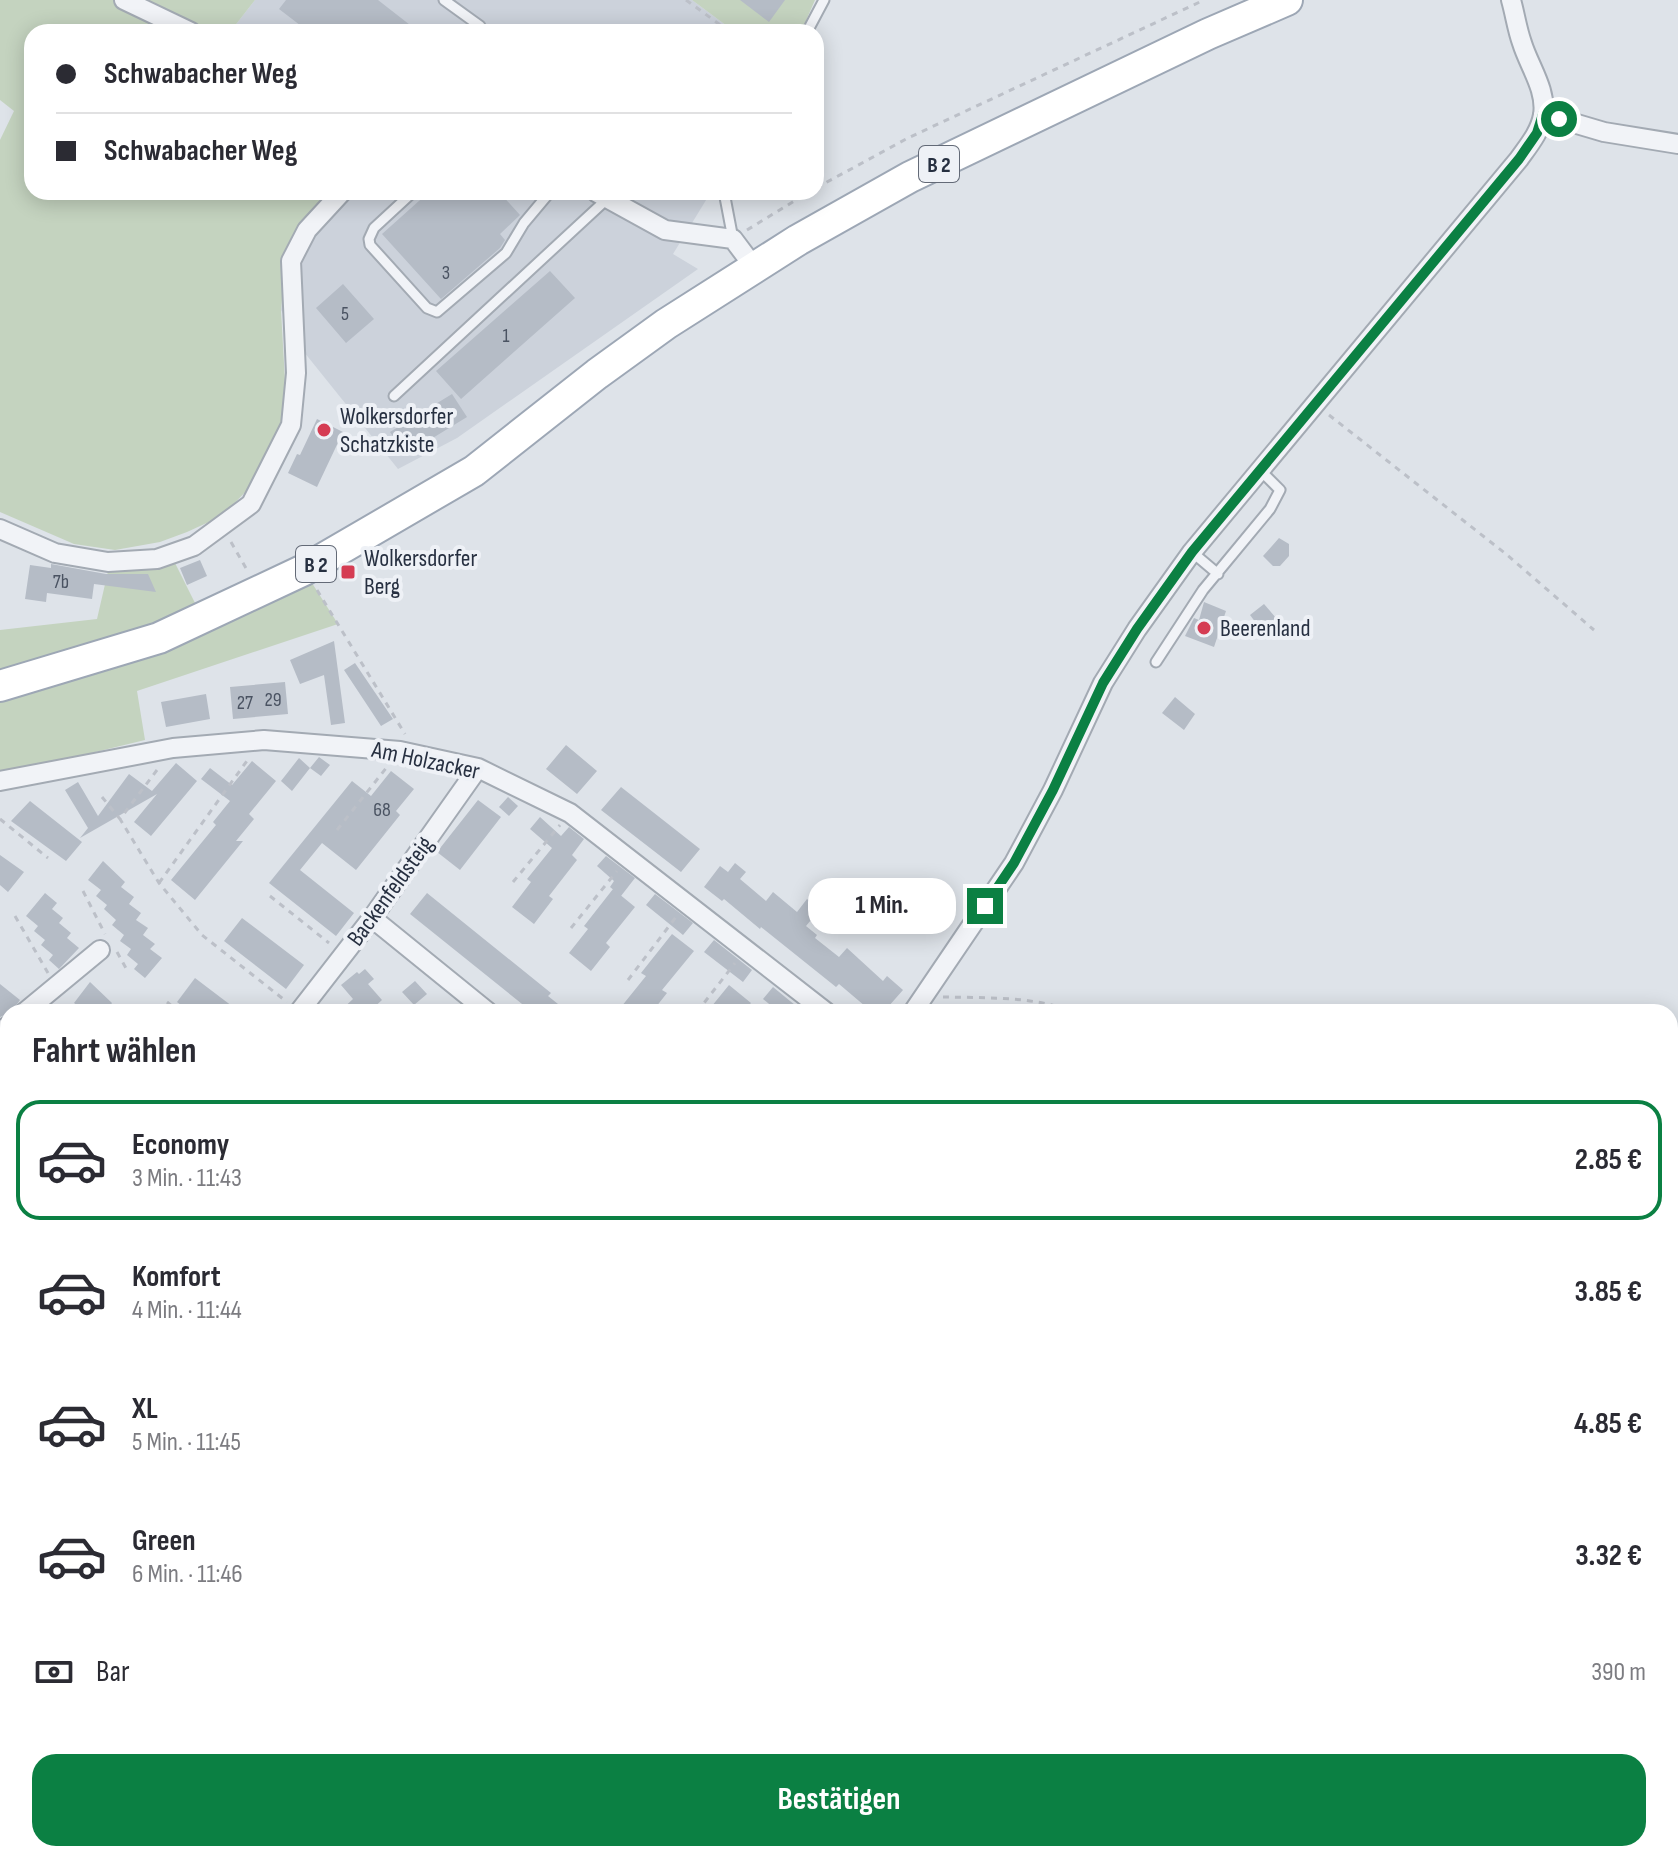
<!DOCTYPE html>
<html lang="de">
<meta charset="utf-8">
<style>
:root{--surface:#fff;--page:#f7f7f7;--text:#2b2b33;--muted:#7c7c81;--line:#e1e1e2;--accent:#0b8043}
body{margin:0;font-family:"Sofia Sans Condensed",sans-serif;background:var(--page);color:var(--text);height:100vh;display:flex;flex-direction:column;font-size:30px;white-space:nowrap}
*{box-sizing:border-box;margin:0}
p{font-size:26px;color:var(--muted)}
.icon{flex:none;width:44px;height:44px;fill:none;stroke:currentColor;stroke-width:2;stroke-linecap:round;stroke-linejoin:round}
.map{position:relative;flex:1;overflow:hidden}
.sheet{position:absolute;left:0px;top:1004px;width:1678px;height:858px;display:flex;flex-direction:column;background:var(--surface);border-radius:24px 24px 0 0;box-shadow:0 4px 20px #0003}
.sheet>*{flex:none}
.guide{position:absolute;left:24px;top:24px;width:800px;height:176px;border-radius:24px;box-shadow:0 4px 20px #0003;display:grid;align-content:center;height:176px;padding:0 32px;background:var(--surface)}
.end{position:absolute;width:36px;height:36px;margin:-18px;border:10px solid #0b8043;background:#fff;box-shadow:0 0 0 4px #fff}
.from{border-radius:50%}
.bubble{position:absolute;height:56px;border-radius:24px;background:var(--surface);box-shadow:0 4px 20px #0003;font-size:26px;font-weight:700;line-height:56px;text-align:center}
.guide b{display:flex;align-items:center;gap:28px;height:76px;font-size:30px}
.guide b+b{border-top:2px solid var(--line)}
.guide i{width:20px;height:20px;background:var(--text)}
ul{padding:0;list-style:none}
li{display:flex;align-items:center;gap:24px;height:120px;margin:0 16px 12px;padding:0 16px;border:4px solid transparent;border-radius:24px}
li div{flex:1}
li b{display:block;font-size:30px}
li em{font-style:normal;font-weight:700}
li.selected{border-color:var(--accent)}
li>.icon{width:72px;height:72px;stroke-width:1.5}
h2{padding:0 32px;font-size:36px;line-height:96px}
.pay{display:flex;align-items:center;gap:20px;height:88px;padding:0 32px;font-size:30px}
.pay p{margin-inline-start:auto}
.cta{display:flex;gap:16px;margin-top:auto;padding:16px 32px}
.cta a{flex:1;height:92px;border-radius:24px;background:var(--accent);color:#fff;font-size:32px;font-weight:700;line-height:92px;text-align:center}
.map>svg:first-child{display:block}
.built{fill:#ccd2db}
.green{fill:#c4d3bf}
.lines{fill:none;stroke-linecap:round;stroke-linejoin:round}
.stream{stroke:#97b0cb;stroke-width:5}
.building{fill:#b5bcc6}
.service-casing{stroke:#a3aab3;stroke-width:13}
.minor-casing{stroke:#a3aab3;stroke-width:22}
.tertiary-casing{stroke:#a3aab3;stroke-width:28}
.primary-casing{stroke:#9da7b5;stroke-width:34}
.path{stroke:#bcc0c8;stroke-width:3;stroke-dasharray:6 6;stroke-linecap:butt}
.service{stroke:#f1f3f7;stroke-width:9}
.minor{stroke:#f1f3f7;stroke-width:18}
.tertiary{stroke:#f1f3f7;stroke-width:24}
.primary{stroke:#fff;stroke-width:30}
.route{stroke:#0b8043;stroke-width:10}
.poi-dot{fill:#d53c53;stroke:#eef1f6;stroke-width:3}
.labels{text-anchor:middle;stroke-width:8;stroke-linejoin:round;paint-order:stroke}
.number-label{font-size:20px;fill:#4a5362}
.shield{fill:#eef1f6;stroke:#636a77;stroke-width:2}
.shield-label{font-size:22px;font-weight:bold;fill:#273041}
.poi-label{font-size:24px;fill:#273041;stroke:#eef1f6;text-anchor:start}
.street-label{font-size:24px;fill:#273041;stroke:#eef1f6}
</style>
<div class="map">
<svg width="1678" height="1861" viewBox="0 0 1678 1861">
<rect width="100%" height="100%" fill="#dee3e9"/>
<!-- built -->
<path class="built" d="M255,0H692L735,32H230Z
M331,192H711L673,254L698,269L457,438L398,469L300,347L281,310L286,260Z"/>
<!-- green -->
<path class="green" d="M0,0H255L230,32H32V192H331L286,260L281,310L285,381L282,427L254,483L222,516L187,532L160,542L115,550L74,544L0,512V140L14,111L0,100Z
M692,0H815L801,32H735Z
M175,563L205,623L305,572L338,624L137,691L145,740L0,775V630L97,619L109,567Z
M64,1854H135L141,1861H66Z"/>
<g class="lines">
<!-- stream -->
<path class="stream" d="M0,1755L8,1766
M65,1854L68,1861"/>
</g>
<!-- building -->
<path class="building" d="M286,0H378L419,32H309L279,9Z
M740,0H785L769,22Z
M429,192H499L520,215L500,234L505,240L500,248L441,299L382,234Z
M550,271L575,298L461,399L436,371Z
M343,284L374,319L346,343L316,308Z
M452,394L467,417L405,455L390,432Z
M317,419L343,432L317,487L288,473L297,454L300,455Z
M1279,538L1289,544V556L1280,566H1273L1263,556Z
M200,560L207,576L187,585L180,568Z
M51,564L106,574H148L156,592L94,584L92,599L47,593L46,602L25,599L30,565L51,568Z
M1204,602L1226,611L1214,647L1185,636L1194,618L1199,620Z
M1264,604L1283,626L1268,639L1250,615Z
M334,641L345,723L331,725L324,675L300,684L290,660Z
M355,663L393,719L381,726L344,670Z
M285,682L288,714L233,719L230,687Z
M206,694L210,719L166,727L161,702Z
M1175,697L1195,714L1184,730L1162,713Z
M566,745L597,771L577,794L546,769Z
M319,757L330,765L321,776L310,768Z
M299,758L310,768L292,791L281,781Z
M252,761L276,781L249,814L254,819L236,841H243L195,900L171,880L216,825L213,822L230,801L201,779L210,768L232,785Z
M176,763L197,781L151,836L134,822L157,794L80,838L88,828L65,790L78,782L98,816L129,774L152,791Z
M391,771L414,789L396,811L400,815L356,870L322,843L300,870L354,913L336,936L269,883L352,781L371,796Z
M621,787L700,849L681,872L601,810Z
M508,797L518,806L509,816L499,807Z
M478,800L501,817L460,870L437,852Z
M30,801L82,842L66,861L11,821Z
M540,817L561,836L569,827L584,839L572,855L577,860L549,896L553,899L534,924L512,907L531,882L527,879L552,848L530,829Z
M0,855L24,872L8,892L0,885Z
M606,856L635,878L621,896L610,887L614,881L597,866Z
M103,861L125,882L121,887L134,897L129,904L141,913L136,920L148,928L143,935L155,944L150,949L162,958L145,978L134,969L138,964L127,955L131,949L120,941L124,935L112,925L116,920L104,909L107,905L96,896L101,890L88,880Z
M735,863L746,872L740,879L766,901L773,892L797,912L807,899L820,909L806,926L817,935L815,938L839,957L847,948L883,981L887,976L903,990L888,1007L886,1005L879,1012H872L839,984L836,987L761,927L760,929L724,899L722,901L704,887L720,866L728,872Z
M613,889L635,907L606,943L610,947L591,971L569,953L588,929L584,926Z
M45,893L57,903L52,909L63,918L59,923L71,933L67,938L79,948L59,969L49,960L53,955L41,945L45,940L34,931L38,926L26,916Z
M427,893L551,993L548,996L568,1012H532L410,914Z
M655,894L693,923L683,935L646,905Z
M242,918L304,965L286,989L224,941Z
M672,934L694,951L662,990L667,993L652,1012H617L646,976L641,973Z
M714,940L752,970L743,982L704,952Z
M365,969L374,979L368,984L382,1000L369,1012H339L353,999L341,985L357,972L359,974Z
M195,978L220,997L240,1012H190L177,1002Z
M415,981L427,994L414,1005L402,992Z
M90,982L112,1003L106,1012H86L74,1003Z
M0,984L20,1000L11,1012L0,1017Z
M729,985L751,1003L743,1012H707Z
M773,987L790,1001L804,1012H779L763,999Z"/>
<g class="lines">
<!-- service casing -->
<g class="service-casing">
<path id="service" d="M444,0L480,26L482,32
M807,32L824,0
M413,192L374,228L369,239L370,245L427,308L437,312L506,253L524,223L550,192
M724,192L733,239
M394,396L607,199
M1192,552L1218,574
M1156,662L1203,590L1270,509L1280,490L1260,470
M378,1861L380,1854"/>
</g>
<!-- minor casing -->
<g class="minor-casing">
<path id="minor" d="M124,0L191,32
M1543,114L1604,132L1678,144
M596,192L665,230L733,239L754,267
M0,529L55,553L108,562L157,559L194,546L251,504L291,425L296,373L291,261L307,230L342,192
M0,781L173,748L264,740L400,751L478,768L570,813L826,1012
M372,918L488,1012
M25,1012L100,950
M299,1012L372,918L478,768
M913,1012L1014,863L1053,790L1103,683L1137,629L1192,552L1519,159C1529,145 1540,132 1543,115C1547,90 1529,66 1522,43C1517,29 1515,14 1511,0
M0,1032L8,1026
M0,1082L8,1088
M0,1281L8,1286
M0,1404L8,1391
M0,1522L8,1527
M1670,1781L1678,1786
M471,1854L482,1861
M679,1854L687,1861
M823,1854L831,1861
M1267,1854L1279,1861
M612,1861L619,1854
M1583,1861L1586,1854"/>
</g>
<!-- tertiary casing -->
<g class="tertiary-casing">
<path id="tertiary" d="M0,1817L8,1845"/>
</g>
<!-- primary casing -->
<g class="primary-casing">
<path id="primary" d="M0,686L159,638L304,570L474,471L597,374L666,324L798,240L910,177L1208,34L1287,0"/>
</g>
<!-- path -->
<path class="path" d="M686,0L730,32
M816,188L908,138L1204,0
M747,230L809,192
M1329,415L1506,554L1594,630
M231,542L247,570
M317,590L405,734
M157,770L120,819L159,883L202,935L287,1002
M102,797L120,819
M0,819L48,858
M337,830L387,767
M513,882L560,825
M159,883L249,758
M83,891L105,934
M270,896L329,943
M15,916L48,973
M571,928L617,871
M117,952L127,970
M628,980L676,917
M943,997C987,998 1033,996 1075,1012
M167,1002L179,1012
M59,1005L66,1012
M697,1012L735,963
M1670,1225L1678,1217
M203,1854L210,1859L215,1854"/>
<!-- service -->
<use href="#service" class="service"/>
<!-- minor -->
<use href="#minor" class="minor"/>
<!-- tertiary -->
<use href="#tertiary" class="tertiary"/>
<!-- primary -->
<use href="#primary" class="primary"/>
</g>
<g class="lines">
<!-- route -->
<path class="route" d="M985,906L1014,863L1053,790L1103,683L1137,629L1192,552L1519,159L1537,133L1543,114L1559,119"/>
</g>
<!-- markers -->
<g class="poi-dot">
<circle cx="324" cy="430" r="8"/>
<rect x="340" y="564" width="16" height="16" rx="4"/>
<circle cx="1204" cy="628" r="8"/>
</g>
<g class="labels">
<!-- number labels -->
<g class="number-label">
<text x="446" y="279">3</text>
<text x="345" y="320">5</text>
<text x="506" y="342">1</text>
<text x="61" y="588">7b</text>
<text x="273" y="706">29</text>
<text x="245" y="709">27</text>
<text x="382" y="816">68</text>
</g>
<!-- shield labels -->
<g class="shield">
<rect x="919" y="146" width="40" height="36" rx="6"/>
<rect x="296" y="546" width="40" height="36" rx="6"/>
</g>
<g class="shield-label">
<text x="939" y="172">B 2</text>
<text x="316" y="572">B 2</text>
</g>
<!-- poi labels -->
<g class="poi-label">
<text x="340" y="424">Wolkersdorfer<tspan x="340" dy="28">Schatzkiste</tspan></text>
<text x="364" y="566">Wolkersdorfer<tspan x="364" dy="28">Berg</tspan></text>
<text x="1220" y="636">Beerenland</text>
</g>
<!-- street labels -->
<g class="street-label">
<text transform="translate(426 760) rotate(12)" y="8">Am Holzacker</text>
<text transform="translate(390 891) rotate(-54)" y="8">Backenfeldsteig</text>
</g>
</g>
</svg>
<i class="end from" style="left:1559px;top:119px"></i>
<i class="end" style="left:985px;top:906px"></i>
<div class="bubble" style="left:808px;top:878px;width:148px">1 Min.</div>
<div class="guide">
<b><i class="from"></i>Schwabacher Weg</b>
<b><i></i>Schwabacher Weg</b>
</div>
<section class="sheet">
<h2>Fahrt wählen</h2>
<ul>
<li class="selected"><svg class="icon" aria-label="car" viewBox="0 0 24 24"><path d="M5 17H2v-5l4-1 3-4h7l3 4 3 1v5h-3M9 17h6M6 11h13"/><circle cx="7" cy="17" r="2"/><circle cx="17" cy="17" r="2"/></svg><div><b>Economy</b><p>3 Min. · 11:43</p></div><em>2.85 €</em></li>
<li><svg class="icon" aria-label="car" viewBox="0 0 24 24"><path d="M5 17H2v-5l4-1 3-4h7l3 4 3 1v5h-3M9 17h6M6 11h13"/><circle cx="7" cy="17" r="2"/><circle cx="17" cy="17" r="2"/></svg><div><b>Komfort</b><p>4 Min. · 11:44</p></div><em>3.85 €</em></li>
<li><svg class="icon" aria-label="car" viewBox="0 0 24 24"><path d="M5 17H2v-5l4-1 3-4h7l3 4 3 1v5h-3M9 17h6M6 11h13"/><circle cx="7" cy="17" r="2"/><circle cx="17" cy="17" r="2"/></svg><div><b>XL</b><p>5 Min. · 11:45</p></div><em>4.85 €</em></li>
<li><svg class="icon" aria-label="car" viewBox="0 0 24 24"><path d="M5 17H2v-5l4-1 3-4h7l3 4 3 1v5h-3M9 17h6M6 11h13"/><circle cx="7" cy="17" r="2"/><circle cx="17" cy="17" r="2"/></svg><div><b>Green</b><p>6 Min. · 11:46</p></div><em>3.32 €</em></li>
</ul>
<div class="pay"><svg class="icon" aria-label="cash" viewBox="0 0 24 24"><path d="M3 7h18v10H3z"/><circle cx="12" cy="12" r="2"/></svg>Bar<p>390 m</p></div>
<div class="cta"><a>Bestätigen</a></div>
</section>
</div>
